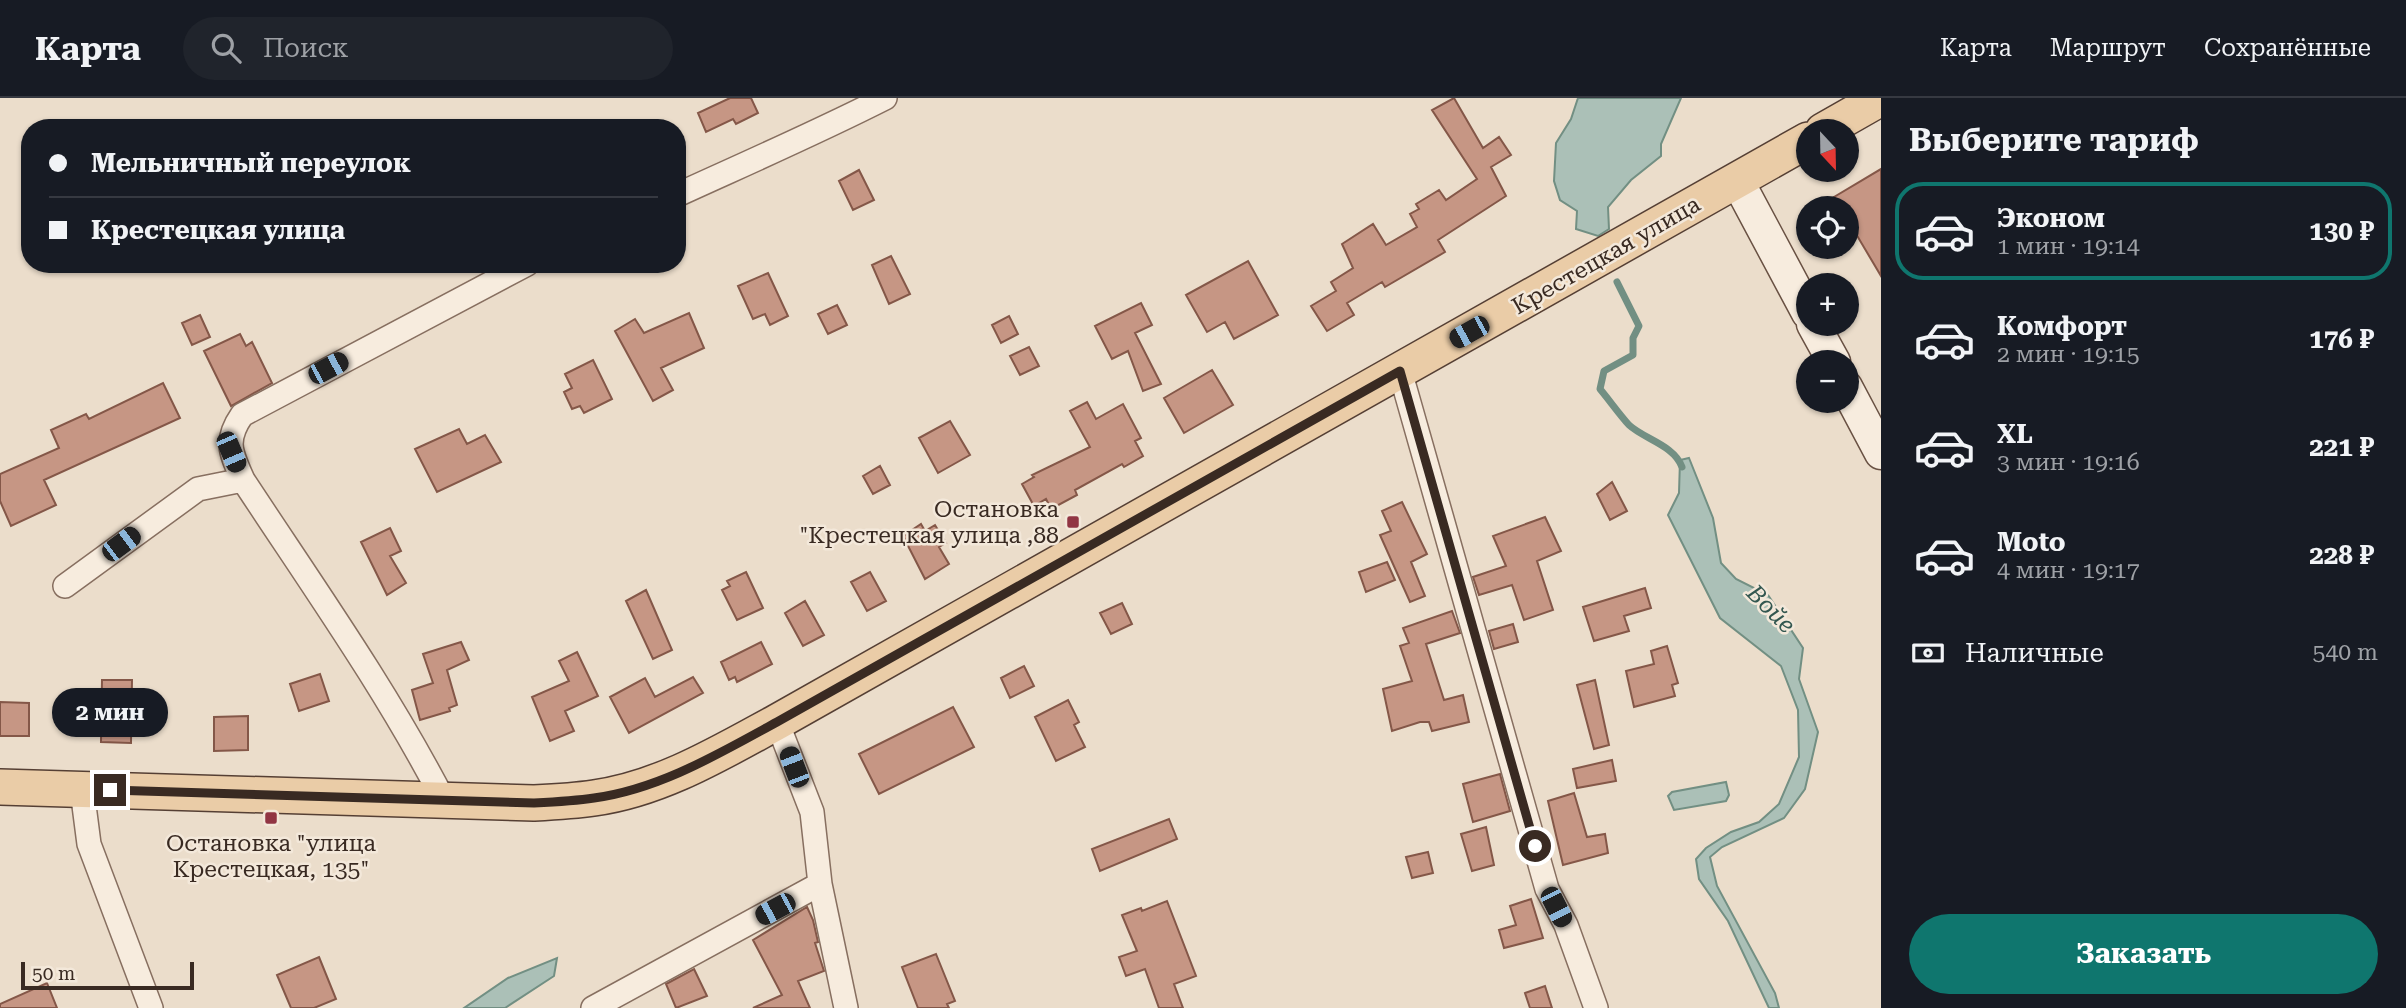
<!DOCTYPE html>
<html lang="ru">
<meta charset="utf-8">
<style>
:root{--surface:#171b24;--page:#20242c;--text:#f1f3f6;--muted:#9ea1a6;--line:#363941;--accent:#0f766e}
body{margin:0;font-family:"Roboto Serif",serif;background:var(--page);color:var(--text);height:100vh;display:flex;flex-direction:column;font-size:26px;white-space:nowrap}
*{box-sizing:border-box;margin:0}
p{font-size:23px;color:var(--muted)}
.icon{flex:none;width:38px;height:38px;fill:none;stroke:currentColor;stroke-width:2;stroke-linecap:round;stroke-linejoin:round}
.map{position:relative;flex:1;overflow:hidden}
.panel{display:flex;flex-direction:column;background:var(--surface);width:525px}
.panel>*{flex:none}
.hud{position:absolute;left:21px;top:21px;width:665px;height:154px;border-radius:28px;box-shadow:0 2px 5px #0004;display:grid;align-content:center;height:154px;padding:0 28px;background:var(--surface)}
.needle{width:46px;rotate:158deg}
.controls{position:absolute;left:1796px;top:21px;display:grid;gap:14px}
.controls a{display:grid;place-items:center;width:63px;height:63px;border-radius:50%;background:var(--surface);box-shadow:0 2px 5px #0004;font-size:35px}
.scale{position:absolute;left:21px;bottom:18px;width:173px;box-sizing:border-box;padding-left:7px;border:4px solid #392a22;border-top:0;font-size:19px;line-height:24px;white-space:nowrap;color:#392a22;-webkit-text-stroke:5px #f3e8da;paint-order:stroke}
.end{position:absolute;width:32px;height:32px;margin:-16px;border:9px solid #392a22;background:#fff;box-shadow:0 0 0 4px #fff}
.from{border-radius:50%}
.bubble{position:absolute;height:49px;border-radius:24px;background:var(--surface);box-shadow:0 2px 5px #0004;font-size:23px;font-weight:700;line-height:49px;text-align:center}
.car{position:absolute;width:21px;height:42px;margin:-21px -10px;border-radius:9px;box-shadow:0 0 5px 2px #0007;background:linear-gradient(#222 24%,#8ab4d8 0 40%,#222 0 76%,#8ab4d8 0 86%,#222 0)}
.hud b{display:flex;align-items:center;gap:24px;height:66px;font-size:26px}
.hud b+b{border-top:2px solid var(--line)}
.hud i{width:18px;height:18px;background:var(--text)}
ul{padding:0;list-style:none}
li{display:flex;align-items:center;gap:21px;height:98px;margin:0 14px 10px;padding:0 14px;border:4px solid transparent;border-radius:28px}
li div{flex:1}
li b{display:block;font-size:26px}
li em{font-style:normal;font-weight:700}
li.on{border-color:var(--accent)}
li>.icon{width:63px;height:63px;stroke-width:1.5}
h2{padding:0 28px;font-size:32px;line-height:84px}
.pay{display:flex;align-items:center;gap:18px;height:77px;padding:0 28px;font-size:26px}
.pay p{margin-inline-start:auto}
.action{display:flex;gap:14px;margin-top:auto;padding:14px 28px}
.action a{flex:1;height:80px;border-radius:42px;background:var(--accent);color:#fff;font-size:28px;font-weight:700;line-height:80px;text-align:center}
header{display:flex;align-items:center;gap:42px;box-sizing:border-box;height:98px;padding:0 35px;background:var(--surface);border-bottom:2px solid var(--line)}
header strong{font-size:33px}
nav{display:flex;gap:38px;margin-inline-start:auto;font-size:24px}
.search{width:490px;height:63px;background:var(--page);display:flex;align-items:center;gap:18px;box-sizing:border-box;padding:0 24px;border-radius:38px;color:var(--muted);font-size:26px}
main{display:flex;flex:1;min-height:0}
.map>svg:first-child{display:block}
.water{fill:#abc0b7;stroke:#728f83;stroke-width:2}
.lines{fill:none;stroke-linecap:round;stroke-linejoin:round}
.stream{stroke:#728f83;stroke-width:7}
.building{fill:#c69684;stroke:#845748;stroke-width:2}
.minor-casing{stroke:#876f60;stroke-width:26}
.secondary-casing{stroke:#695143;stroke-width:35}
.primary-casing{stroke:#553f34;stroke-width:38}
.minor{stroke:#f7ecde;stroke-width:23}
.secondary{stroke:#f7ecde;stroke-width:32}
.primary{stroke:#eacca7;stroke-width:35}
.route{stroke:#392a22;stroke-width:9}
.poi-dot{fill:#913543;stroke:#f3e8da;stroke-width:2.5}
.labels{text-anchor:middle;stroke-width:5;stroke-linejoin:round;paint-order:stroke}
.street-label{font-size:23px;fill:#392a22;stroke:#f3e8da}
.poi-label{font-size:23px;fill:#392a22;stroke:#f3e8da;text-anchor:end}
.water-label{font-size:24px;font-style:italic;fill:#335750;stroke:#f3e8da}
</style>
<header>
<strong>Карта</strong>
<div class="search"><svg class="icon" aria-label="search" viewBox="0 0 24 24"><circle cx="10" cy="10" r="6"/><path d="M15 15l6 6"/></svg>Поиск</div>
<nav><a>Карта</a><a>Маршрут</a><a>Сохранённые</a></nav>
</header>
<main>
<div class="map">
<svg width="1881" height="910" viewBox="0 0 1881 910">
<rect width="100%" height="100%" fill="#ebddcb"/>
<!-- water -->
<path class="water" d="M1578,0H1681L1661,46V58L1631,82L1608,109L1609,131L1598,138L1576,131L1577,113L1560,102L1554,83L1556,45L1571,21Z
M1689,360L1713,420L1721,465L1736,481L1768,497L1803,550L1799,581L1818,634L1805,691L1784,720L1722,749L1710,759L1717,788L1775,895L1779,910H1769L1728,823L1699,781L1696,761L1706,750L1731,734L1759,724L1779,706L1799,659L1798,612L1781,568L1720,520L1668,417L1679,395L1680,362Z
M1726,684L1729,697L1726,703L1674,712L1668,698L1672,694Z
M557,860L554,878L505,910H464L508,880Z"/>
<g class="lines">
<!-- stream -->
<path class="stream" d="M1617,184L1639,228L1633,240V257L1604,273L1600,291C1610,303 1619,316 1629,327C1644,341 1674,347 1682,369"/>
</g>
<!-- building -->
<path class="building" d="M730,0H751L758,15L736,26L733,21L706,34L698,15Z
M1454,0L1483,50L1499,39L1511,57L1491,69L1506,98L1438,142L1445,154L1385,189L1382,184L1347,205L1354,217L1327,233L1311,208L1336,193L1331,184L1353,170L1342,146L1373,126L1386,147L1417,129L1410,116L1419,111L1416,106L1439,92L1446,102L1477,81L1432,12Z
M1881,71V178L1846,119V110H1841L1834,99Z
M859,72L874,102L853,112L839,83Z
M891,158L910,196L889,206L872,167Z
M1248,163L1278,217L1234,241L1225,224L1207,234L1186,197Z
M768,175L788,218L770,227L765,216L753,221L738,188Z
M1141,205L1152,227L1135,235L1161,286L1143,293L1128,253L1112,261L1095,228Z
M837,207L847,227L828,236L818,216Z
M689,215L704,250L661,270L673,292L653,303L615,233L635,221L644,235Z
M200,217L210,239L192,247L182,225Z
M1009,218L1018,236L1001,245L992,227Z
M240,236L246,248L252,244L272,285L231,308L204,253Z
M1029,249L1039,268L1020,277L1010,258Z
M593,262L612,301L584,315L580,308L572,311L564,294L572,290L565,276Z
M1212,272L1233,307L1184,335L1164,300Z
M163,285L180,320L44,382L56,407L11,428L0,403V376L59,350L51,332L86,316L89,321Z
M1087,304L1096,321L1123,306L1141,340L1135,343L1143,358L1124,369L1122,366L1075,392L1077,397L1051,411L1046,401L1034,408L1022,386L1034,379L1032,377L1090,349L1070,313Z
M950,323L970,357L938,375L919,340Z
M459,331L467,346L485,337L501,364L437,394L415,351Z
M880,368L890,387L873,396L863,378Z
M1612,384L1627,413L1610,422L1597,396Z
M1402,404L1427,456L1411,464L1425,498L1410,504L1380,437L1391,433L1382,413Z
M1545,419L1561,453L1537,463L1553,512L1524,522L1512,487L1479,497L1473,479L1506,468L1493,438Z
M921,426L925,433L935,427L946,445L939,449L949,466L925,481L903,438Z
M390,430L401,453L390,458L406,485L387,497L361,444Z
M1387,464L1395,482L1366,494L1359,474Z
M746,474L763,510L737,522L722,492L730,488L727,483Z
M870,474L886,503L867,513L851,484Z
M1645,490L1651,510L1624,518L1629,533L1594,543L1583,509Z
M646,492L672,552L653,561L626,503Z
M805,503L824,537L803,548L785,515Z
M1122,505L1132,526L1111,536L1100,515Z
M1452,513L1460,535L1426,546L1444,602L1463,597L1469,624L1432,633L1429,624H1420L1392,633L1383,591L1412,583L1400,548L1409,545L1403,530Z
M1513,526L1518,544L1494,551L1489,533Z
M461,544L469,562L447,572L457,607L449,610L450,613L420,622L412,592L433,585L423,556Z
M761,544L772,566L737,584L735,579L729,582L721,564Z
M1667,548L1678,585L1672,587L1675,598L1634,609L1626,573L1654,566L1651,553Z
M577,554L598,598L565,613L574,633L550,643L532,599L569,583L559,563Z
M1024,568L1034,588L1010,600L1001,580Z
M320,576L329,603L299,613L290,586Z
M693,579L703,595L629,635L610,599L645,580L655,599Z
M102,582H132L131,645L101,644Z
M1595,582L1609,647L1594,651L1577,587Z
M1068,602L1079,624L1074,627L1085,649L1056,663L1035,619Z
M0,604L29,605V638H0Z
M953,609L974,649L879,696L859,656Z
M248,618V652L214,653V619Z
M1612,662L1616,683L1577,690L1573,671Z
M1500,676L1510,713L1473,724L1463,686Z
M1574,695L1587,739L1605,736L1608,755L1563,767L1548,703Z
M1169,721L1177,741L1100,773L1092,751Z
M1486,729L1494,767L1472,773L1461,736Z
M1428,754L1433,775L1412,780L1406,759Z
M1531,801L1543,840L1504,850L1499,832L1516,827L1510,808Z
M1167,803L1196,878L1174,886L1183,910H1159L1145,871L1126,878L1119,859L1137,853L1122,817L1141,810L1142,813Z
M807,809L813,822L818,844L815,845L824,873L798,883L810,910H753L782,897L753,842Z
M936,856L955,903L947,906L949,910H918L902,869Z
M319,859L336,901L314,910H291L277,877Z
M694,871L707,898L676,910L666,886Z
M47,885L57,910H0V906Z
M1545,888L1552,910H1530L1525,895Z"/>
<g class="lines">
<!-- minor casing -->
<g class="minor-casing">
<path id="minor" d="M677,97C747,65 816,35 885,0
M1400,273L1547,791L1566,827L1596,910
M243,382C312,487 386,591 444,703
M65,488L198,391L243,382C231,355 224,343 242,317L527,166
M777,624L812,714L820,786L846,910
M82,692L89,746L151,910
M593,910L820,786"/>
</g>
<!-- secondary casing -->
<g class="secondary-casing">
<path id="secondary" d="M1737,82L1808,215
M1813,226L1834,264
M1846,289L1881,355"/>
</g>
<!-- primary casing -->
<g class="primary-casing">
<path id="primary" d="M1823,33L1881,0
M0,689L534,705C554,704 574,703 594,700C660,691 720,655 777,624L1808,42"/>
</g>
<!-- minor -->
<use href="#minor" class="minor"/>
<!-- secondary -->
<use href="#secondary" class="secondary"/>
<!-- primary -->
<use href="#primary" class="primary"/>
</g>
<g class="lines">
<!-- route -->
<path class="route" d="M110,692L534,705C554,704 574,703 594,700C660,691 720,655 777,624L1400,273L1535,748"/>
</g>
<!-- markers -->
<g class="poi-dot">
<rect x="1066" y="417" width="14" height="14" rx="3.5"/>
<rect x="264" y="713" width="14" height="14" rx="3.5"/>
</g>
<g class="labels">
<!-- street labels -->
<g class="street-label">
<text transform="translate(1606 157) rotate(-30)" y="8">Крестецкая улица</text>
</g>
<!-- poi labels -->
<g class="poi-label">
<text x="1059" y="419">Остановка<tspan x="1059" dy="26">"Крестецкая улица ,88</tspan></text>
<text x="271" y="753" text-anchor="middle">Остановка "улица<tspan x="271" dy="26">Крестецкая, 135"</tspan></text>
</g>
<!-- water labels -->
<g class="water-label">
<text transform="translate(1771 511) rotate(45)" y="8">Войе</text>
</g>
</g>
</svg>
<div class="controls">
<a><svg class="needle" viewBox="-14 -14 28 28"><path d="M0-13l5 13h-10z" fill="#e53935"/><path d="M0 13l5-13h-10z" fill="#9ea1a6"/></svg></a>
<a><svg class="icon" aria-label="locate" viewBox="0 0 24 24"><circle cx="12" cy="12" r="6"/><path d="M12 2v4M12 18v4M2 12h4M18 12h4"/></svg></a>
<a>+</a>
<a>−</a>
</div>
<div class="scale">50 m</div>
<i class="end from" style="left:1535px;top:748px"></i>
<i class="end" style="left:110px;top:692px"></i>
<div class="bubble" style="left:52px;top:590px;width:116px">2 мин</div>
<i class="car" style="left:1469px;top:234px;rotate:241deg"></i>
<i class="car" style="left:328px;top:270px;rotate:62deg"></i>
<i class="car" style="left:231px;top:354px;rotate:157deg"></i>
<i class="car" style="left:121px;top:446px;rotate:53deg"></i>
<i class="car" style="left:794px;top:669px;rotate:339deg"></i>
<i class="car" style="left:1556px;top:809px;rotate:153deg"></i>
<i class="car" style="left:775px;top:811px;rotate:242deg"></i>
<div class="hud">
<b><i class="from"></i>Мельничный переулок</b>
<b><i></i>Крестецкая улица</b>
</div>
</div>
<section class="panel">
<h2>Выберите тариф</h2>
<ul>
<li class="on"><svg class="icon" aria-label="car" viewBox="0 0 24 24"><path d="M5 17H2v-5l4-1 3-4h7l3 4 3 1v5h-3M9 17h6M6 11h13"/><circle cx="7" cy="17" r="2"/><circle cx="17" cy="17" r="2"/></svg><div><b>Эконом</b><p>1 мин · 19:14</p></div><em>130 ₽</em></li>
<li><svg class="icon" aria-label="car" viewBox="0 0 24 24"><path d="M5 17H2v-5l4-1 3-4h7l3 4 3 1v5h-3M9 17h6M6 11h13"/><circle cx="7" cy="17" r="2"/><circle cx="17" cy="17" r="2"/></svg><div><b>Комфорт</b><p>2 мин · 19:15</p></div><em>176 ₽</em></li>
<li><svg class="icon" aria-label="car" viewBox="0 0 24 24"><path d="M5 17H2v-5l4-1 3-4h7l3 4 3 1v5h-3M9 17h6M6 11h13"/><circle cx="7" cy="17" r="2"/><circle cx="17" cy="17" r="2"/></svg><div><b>XL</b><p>3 мин · 19:16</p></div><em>221 ₽</em></li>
<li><svg class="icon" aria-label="car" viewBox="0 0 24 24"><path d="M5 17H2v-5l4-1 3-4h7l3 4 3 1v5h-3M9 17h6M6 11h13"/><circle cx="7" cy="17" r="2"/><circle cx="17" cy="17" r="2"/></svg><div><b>Moto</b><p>4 мин · 19:17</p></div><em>228 ₽</em></li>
</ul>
<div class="pay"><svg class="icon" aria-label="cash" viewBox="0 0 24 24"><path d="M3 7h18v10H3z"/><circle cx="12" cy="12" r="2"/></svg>Наличные<p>540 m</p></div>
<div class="action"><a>Заказать</a></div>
</section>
</main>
